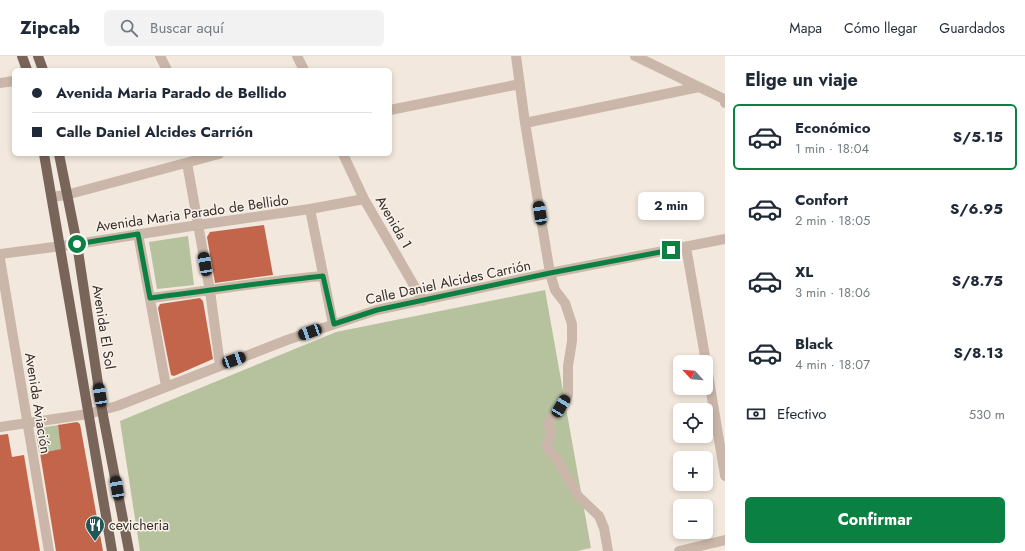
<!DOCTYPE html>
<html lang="es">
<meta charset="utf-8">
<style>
:root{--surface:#fff;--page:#f2f2f3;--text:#1f2937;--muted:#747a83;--line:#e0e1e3;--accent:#0b8043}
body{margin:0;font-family:Jost,sans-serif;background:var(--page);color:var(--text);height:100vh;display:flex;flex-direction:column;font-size:15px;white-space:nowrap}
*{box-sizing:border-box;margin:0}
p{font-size:13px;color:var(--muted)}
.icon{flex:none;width:22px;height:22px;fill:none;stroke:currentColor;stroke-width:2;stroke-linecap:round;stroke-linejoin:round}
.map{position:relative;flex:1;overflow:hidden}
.drawer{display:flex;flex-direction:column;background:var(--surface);width:300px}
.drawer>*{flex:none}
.banner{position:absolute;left:12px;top:12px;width:380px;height:88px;border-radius:6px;box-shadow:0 2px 6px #0003;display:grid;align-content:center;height:88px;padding:0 20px;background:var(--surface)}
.needle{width:26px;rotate:296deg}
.buttons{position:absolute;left:673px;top:299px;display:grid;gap:8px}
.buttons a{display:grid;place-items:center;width:40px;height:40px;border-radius:6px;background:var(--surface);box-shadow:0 2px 6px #0003;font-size:20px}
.end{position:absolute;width:18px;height:18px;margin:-9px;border:5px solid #0b8043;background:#fff;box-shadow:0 0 0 2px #fff}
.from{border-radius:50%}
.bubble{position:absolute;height:28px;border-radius:6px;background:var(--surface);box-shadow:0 2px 6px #0003;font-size:13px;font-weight:700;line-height:28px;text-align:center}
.car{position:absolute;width:12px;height:24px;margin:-12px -6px;border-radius:5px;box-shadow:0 0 3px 1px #0007;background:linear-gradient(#222 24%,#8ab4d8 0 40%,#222 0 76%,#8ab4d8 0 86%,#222 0)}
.banner b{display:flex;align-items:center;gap:14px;height:38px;font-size:15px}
.banner b+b{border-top:1px solid var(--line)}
.banner i{width:10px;height:10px;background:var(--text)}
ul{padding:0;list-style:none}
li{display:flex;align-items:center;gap:12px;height:66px;margin:0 8px 6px;padding:0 12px;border:2px solid transparent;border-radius:6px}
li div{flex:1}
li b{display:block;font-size:15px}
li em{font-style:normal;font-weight:700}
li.selected{border-color:var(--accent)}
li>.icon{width:36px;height:36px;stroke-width:1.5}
h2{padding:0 20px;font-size:18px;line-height:48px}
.pay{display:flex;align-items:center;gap:10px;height:44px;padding:0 20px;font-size:15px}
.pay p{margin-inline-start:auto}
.action{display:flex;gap:8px;margin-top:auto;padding:8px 20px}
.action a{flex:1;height:46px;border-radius:6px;background:var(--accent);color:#fff;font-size:16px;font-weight:700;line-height:46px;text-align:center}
header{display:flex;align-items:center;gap:24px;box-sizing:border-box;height:56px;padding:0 20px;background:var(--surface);border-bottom:1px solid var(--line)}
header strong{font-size:19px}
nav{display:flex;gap:22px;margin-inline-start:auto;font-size:14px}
.search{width:280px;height:36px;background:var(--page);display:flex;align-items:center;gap:10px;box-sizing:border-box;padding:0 14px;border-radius:6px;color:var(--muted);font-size:15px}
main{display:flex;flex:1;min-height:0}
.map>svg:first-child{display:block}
.green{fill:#b6c19d}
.building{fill:#c3654a}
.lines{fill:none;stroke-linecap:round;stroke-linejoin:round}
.minor{stroke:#cab7a9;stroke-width:10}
.major{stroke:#79645a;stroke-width:10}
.route{stroke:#0b8043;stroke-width:5}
.labels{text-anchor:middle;stroke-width:3;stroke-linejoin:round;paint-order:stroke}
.street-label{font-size:14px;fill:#372d29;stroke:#f9f2ea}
.poi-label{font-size:14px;fill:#372d29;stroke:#f9f2ea;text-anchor:start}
</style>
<header>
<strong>Zipcab</strong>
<div class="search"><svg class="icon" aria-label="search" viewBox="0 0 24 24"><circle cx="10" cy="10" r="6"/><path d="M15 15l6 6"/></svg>Buscar aquí</div>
<nav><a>Mapa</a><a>Cómo llegar</a><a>Guardados</a></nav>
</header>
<main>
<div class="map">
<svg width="725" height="495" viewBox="0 0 725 495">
<rect width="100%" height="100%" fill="#f2e8dd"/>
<!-- green -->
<path class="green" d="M188,180L194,229L157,233L149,186Z
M545,234L591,492L577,495H140L120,365L336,276Z
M58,369L62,393L39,397L36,377L40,372Z"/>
<!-- building -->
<path class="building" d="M264,169L273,219L215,227L207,181L210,176Z
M200,242L203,245L213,303L174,320L171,319L158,252L160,248Z
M77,366L80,368L103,495H56L40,397L61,393L58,369Z
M8,378L12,401L24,399L40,495H0V379Z"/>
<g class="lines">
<!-- minor -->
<path class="minor" d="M160,0L167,14
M297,0L304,14
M516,0L525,67L550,217L555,234L565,247L572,268V285L568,310V339L549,366V370L551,380L546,390L558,405L578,440L599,460L604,472L608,495
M635,0L724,43L725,47
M0,27L14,25
M390,54L520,28
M525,67L699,31
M343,98L364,143L423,245
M187,107L210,235L220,309
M52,141L66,139L219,98
M310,153L333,268
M138,178L166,330
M686,191L706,306
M0,198L77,188L198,169L310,153L364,143
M0,203L49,495
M150,242C208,235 265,225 323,220
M706,306L725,420
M0,371L88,358L117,350L287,284L377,254L550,217L725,183
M679,495L725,484"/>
<!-- major -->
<path class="major" d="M22,0L27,14
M38,0L43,14
M44,98L112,495
M59,98L77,188L102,354L129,495"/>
</g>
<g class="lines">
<!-- route -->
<path class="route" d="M77,188L138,178L150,242C208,235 265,226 323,220L334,268L377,254L550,217L671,194"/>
</g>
<!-- icons -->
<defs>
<g id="restaurant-pin" transform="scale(1)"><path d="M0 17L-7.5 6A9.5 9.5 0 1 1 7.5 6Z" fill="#1f5658" stroke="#f9f2ea"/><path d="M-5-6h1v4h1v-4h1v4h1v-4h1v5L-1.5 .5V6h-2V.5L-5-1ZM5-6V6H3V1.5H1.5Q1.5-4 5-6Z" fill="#fff"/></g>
</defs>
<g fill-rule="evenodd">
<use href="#restaurant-pin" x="95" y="469"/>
</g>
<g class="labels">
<!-- street labels -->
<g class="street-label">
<text transform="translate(192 157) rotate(-8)" y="5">Avenida Maria Parado de Bellido</text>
<text transform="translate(394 166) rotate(60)" y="5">Avenida 1</text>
<text transform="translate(448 226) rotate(-12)" y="5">Calle Daniel Alcides Carrión</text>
<text transform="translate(104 271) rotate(81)" y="5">Avenida El Sol</text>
<text transform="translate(38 347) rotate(81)" y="5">Avenida Aviación</text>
</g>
<!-- poi labels -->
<g class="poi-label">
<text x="109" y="474">cevicheria</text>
</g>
</g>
</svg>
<div class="buttons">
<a><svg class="needle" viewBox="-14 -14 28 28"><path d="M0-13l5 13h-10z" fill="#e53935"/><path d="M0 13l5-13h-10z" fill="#747a83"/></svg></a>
<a><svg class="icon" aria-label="locate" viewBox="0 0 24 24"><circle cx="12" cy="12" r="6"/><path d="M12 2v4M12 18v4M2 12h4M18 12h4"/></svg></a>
<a>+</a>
<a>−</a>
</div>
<i class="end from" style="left:77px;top:188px"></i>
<i class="end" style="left:671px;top:194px"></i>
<div class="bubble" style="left:638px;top:136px;width:66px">2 min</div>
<i class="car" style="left:540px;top:157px;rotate:351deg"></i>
<i class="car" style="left:205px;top:208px;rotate:350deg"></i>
<i class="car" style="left:310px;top:276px;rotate:250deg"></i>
<i class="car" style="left:234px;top:304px;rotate:70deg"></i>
<i class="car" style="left:100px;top:339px;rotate:351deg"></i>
<i class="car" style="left:561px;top:350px;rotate:31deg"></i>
<i class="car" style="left:117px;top:432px;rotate:350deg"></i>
<div class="banner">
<b><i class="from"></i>Avenida Maria Parado de Bellido</b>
<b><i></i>Calle Daniel Alcides Carrión</b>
</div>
</div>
<section class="drawer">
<h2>Elige un viaje</h2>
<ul>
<li class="selected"><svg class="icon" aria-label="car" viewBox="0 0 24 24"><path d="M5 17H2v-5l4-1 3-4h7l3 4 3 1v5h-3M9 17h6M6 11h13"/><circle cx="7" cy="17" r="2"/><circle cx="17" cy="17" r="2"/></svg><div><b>Económico</b><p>1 min · 18:04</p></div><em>S/5.15</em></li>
<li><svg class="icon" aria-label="car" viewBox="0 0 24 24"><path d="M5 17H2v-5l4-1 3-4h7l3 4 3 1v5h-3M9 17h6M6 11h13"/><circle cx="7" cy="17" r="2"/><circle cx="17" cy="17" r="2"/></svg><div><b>Confort</b><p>2 min · 18:05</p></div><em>S/6.95</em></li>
<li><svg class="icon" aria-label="car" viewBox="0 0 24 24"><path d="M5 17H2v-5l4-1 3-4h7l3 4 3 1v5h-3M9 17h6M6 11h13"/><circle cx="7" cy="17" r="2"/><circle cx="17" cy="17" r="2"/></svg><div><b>XL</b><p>3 min · 18:06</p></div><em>S/8.75</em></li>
<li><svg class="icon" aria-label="car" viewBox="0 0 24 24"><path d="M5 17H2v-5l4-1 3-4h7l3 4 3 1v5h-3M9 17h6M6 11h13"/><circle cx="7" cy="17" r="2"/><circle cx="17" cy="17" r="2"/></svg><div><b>Black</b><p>4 min · 18:07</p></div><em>S/8.13</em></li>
</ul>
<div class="pay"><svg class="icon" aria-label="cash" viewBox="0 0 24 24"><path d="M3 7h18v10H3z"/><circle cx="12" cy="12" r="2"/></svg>Efectivo<p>530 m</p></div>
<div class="action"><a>Confirmar</a></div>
</section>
</main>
